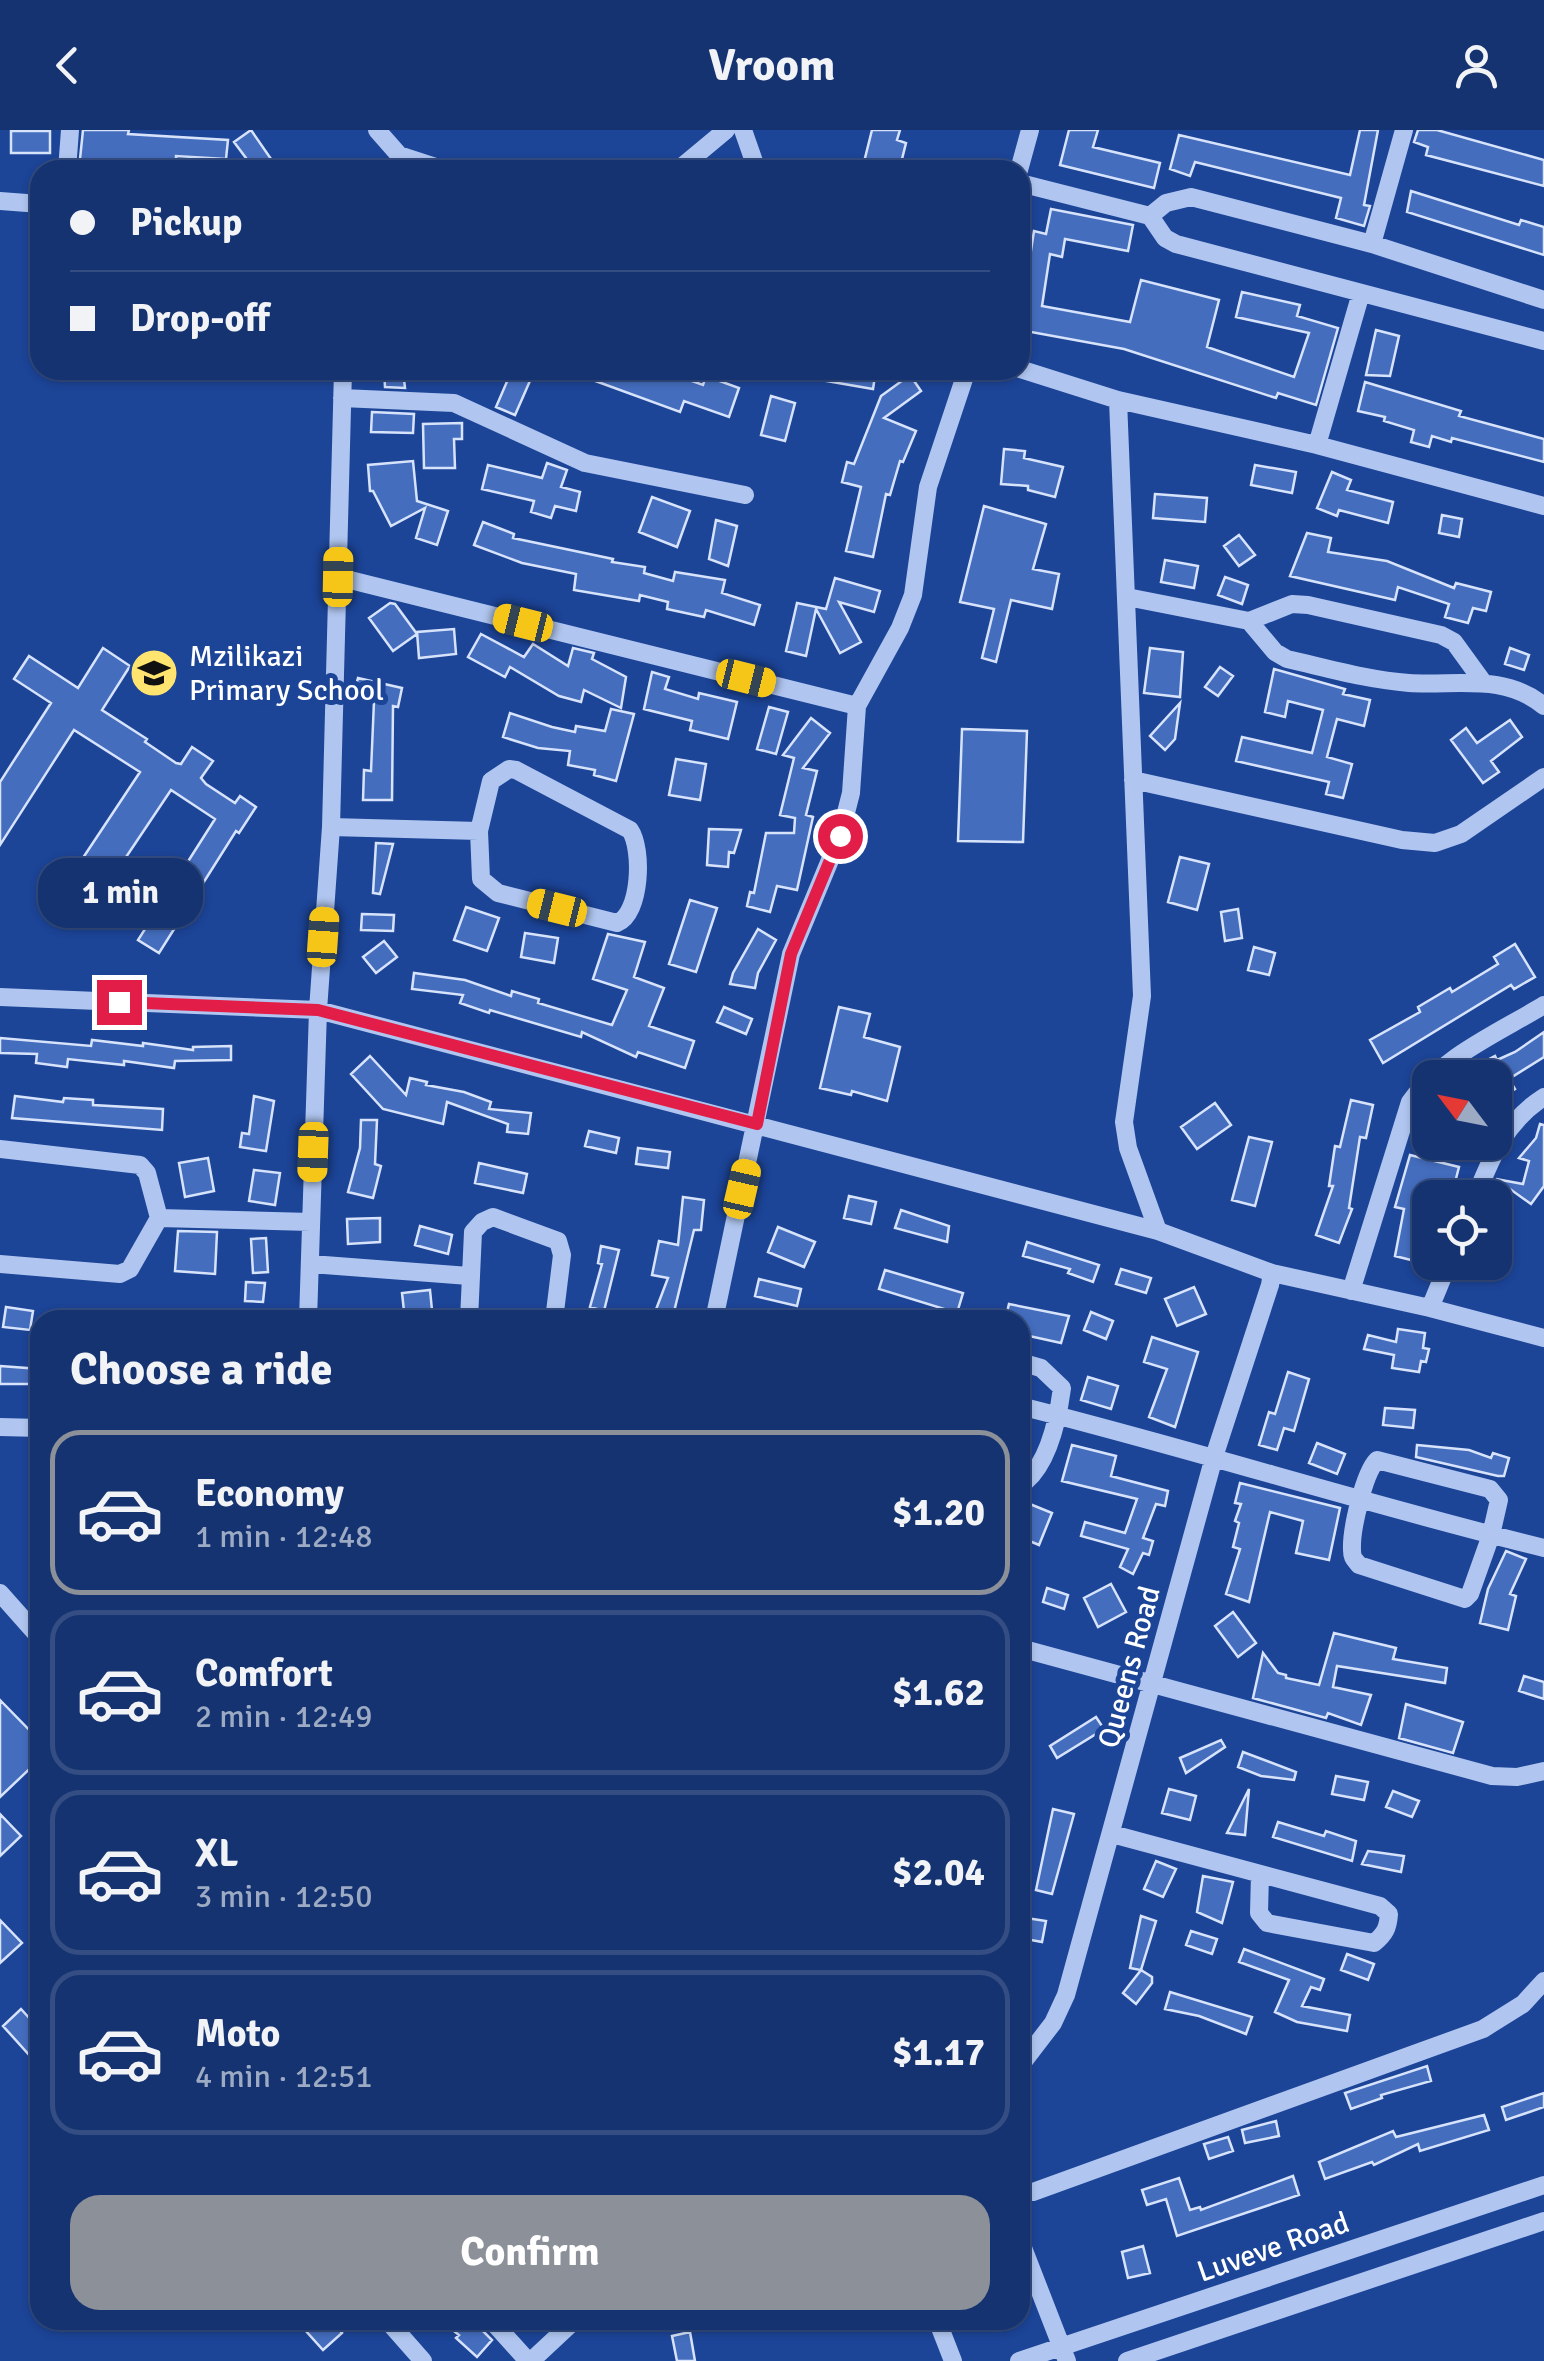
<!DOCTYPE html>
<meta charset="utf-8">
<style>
:root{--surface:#153371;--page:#223f79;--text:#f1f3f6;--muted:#9daac3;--line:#344e84;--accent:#8c9099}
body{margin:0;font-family:Signika,sans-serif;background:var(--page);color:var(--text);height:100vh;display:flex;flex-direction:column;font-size:38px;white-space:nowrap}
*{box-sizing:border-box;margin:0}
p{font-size:32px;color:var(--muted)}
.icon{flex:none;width:55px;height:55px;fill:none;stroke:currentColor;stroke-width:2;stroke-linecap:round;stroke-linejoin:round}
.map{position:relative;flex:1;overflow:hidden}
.sheet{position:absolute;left:30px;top:1180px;width:1000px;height:1020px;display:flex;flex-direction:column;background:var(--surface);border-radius:30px;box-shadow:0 2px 8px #0004,0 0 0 2px var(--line)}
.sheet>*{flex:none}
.guide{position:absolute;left:30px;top:30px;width:1000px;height:220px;border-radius:30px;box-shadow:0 2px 8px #0004,0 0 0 2px var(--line);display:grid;align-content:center;height:220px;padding:0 40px;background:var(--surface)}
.needle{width:65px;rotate:302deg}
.controls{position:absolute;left:1412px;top:930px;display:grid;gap:20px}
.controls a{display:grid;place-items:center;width:100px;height:100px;border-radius:20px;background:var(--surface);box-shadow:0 2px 8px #0004,0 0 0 2px var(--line);font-size:50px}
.end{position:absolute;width:45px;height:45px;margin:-22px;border:12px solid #e11d48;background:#fff;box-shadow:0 0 0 5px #fff}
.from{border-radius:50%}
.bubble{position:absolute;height:70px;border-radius:30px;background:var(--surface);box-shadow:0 2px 8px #0004,0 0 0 2px var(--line);font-size:32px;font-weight:800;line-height:70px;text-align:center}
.car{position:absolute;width:30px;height:60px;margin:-30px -15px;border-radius:12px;box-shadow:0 0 8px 2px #0007;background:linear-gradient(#f5c518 24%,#345 0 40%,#f5c518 0 76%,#345 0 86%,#f5c518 0)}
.guide b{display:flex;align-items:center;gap:35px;height:95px;font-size:38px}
.guide b+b{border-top:2px solid var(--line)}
.guide i{width:25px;height:25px;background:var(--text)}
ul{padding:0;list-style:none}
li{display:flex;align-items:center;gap:30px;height:165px;margin:0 20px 15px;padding:0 20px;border:5px solid var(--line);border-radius:30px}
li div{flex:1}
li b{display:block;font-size:38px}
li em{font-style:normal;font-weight:800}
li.on{border-color:var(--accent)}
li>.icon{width:90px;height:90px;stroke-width:1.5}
h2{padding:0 40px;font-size:45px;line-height:120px}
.primary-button{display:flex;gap:20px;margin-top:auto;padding:20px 40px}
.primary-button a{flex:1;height:115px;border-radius:30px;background:var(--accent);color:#fff;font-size:40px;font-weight:800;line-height:115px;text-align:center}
header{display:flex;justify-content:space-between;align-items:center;height:130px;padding:0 40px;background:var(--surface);font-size:45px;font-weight:800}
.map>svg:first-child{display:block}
.building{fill:#446dbe;stroke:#d7e3fb;stroke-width:2.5}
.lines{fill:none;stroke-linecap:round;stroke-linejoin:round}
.minor{stroke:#b0c6f0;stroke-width:18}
.route{stroke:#e11d48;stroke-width:12}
.labels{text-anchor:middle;stroke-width:10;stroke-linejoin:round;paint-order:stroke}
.poi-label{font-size:30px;fill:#fff;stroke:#1c4497;text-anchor:start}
.street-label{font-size:30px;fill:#fff;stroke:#1c4497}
</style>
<header><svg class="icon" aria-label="back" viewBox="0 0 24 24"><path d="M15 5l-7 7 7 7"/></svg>Vroom<svg class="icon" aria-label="person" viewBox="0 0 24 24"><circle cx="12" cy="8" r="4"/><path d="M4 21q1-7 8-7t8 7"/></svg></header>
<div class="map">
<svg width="1544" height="2231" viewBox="0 0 1544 2231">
<rect width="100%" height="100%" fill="#1c4497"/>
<!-- building -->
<path class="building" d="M83,0H129L128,4L228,10L226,29L176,26V35H123L80,29Z
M251,0L271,29L255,40L234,12Z
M872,0H900L897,10L906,13L900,37L865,28Z
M1069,0H1098L1093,17L1160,33L1154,58L1060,35Z
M1360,0H1378L1364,75L1370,76L1364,96L1336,88L1341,68L1195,32L1190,46L1170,39L1179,5L1350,45Z
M1418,0H1437L1544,30V56L1426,25L1428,17L1414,12Z
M11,1H50V23H11Z
M1411,61L1519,95L1521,90L1544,97V125L1407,82Z
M1051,79L1133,95L1128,121L1065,109L1062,127L1050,124L1042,176L1130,192L1141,150L1219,170L1207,217L1294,247L1309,203L1236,187L1242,162L1300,175L1297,186L1338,198L1316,275L1278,263L1276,268L1124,219L1020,200V172H1023L1034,101L1046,104Z
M1376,200L1399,206L1390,246L1366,245Z
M384,240H403L405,258L385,257Z
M512,240L533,244L515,285L496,277Z
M661,240L703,255L706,246L739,258L729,287L684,271L680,282L568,241Z
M810,240H876L873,259L809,248Z
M910,245L921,261L884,288L916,301L903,332L900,331L890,365L886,364L873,427L846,421L861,357L842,352L847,332L854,334L881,266Z
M1365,252L1461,281L1459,286L1544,309V332L1452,308L1451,312L1432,306L1429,317L1411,312L1414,300L1384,291L1385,287L1358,281Z
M771,266L795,273L785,311L761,305Z
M372,282L414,284L413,303L371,302Z
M462,293V309H454L455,338H424L423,294Z
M1004,319L1025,321L1024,328L1063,337L1055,367L1028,360V356L1001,354Z
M413,331L417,371L448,381L437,415L416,408L425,378L391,396L373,361H370L368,335Z
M547,333L567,340L561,357L580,362L576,381L555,376L551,388L531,382L534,371L482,359L488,335L542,348Z
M1255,335L1296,342L1292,363L1251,355Z
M1332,342L1351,350L1347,360L1393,372L1388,393L1339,380L1337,386L1317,378Z
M1155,364L1207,368L1205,392L1153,388Z
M652,367L690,381L677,417L639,402Z
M984,376L1046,394L1033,439L1059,444L1052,479L1011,470L996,532L982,528L994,479L960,472Z
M1442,385L1462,389L1459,407L1439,403Z
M716,390L737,396L728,436L709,429Z
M483,392L514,404L513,408L613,429L612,432L645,437L644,443L673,451L675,442L725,450L722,463L760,475L754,495L706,480L704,487L667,479L668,472L640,465L639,471L574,460L576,444L522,433L474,415Z
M1307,403L1331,408L1328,422L1387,431L1454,458L1456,453L1491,462L1486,481L1473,478L1468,493L1445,487L1449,474L1398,457L1395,470L1290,446Z
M1239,405L1255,425L1239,436L1224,416Z
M1165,430L1198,436L1194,458L1161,452Z
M1225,447L1248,455L1242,474L1218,465Z
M835,448L880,461L874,482L839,472L861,512L840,523L816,479L806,526L786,521L797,473L826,479Z
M390,473L395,474L417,504L393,521L369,488Z
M454,499L456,524L419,528L417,502Z
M481,504L524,527L533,514L568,536L573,518L594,523L592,529L626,547L621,578L584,560L581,572L559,566L510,537L505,547L468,527Z
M103,518L130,536L102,580L147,609L145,612L176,633L181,634L192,617L213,631L201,648L206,654L235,673L240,666L256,677L239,703L236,701L159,823L138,810L215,689L171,660L102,763L96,759L82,780L59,764L140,642L74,600L0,715V652L51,573L14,549L29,526L78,558Z
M1150,518L1183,522L1180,567L1144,563Z
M1510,518L1529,525L1524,540L1505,534Z
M1220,537L1233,546L1218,566L1205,557Z
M1274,539L1345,559L1343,564L1370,570L1364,596L1337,589L1327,627L1352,634L1343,668L1326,664L1329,652L1236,631L1242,607L1312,623L1323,580L1288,571L1285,587L1265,582Z
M652,542L669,547L665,559L698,569L699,563L737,572L728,609L690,600L692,591L644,579Z
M358,548L402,558L398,577L393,576L392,670H363L364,640L371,641L374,571L353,566Z
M1180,573L1175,609L1165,620L1150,606Z
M769,577L788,582L776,624L757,619Z
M611,579L634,584L616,651L594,645L595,640L568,635L570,621L538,618L503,607L510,583L552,597L575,602L576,596L605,601Z
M811,588L830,603L803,638L817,641L806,685L813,687L797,760L777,756L770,782L747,776L750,762L754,763L766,703H794L795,688L780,685L794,628L783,625Z
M1510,590L1522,607L1491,631L1499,642L1483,653L1451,610L1466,598L1477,613Z
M962,599L1027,601L1023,712L958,711Z
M676,629L706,634L700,670L669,665Z
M709,699L741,700L734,723L729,722L728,737L707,735Z
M376,713L393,714L380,764L373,763Z
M1180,727L1209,734L1197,780L1168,772Z
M690,770L717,778L696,842L669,834Z
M466,777L499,788L487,821L454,810Z
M1238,779L1242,808L1225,811L1221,782Z
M362,784L394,785L393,801L361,800Z
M758,799L776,810L758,843L755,858L730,854L733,843Z
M525,803L558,808L554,833L521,827Z
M608,804L645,812L634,847L664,858L649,896L694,911L685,938L638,922L636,927L582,902L581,907L490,880L489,883L460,873L463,865L412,859L414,843L465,850L511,866L512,861L539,869L538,873L612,895L627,860L593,849Z
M384,811L397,827L376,843L363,827Z
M1515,814L1535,847L1514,859L1511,855L1383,933L1370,910L1420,882L1418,877L1450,858L1452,862L1498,834L1494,827Z
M1254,817L1275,823L1269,845L1248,840Z
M724,877L752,889L746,904L717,892Z
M839,877L870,884L864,907L900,917L887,971L852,961L851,965L820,958Z
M1544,902V927L1509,949L1515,959L1495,971V948H1486L1478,935L1495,926L1497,930L1515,922Z
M0,908L91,916L92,910L143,916V913L193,920V917L231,916V930L175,931L174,938L124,931V935L68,929L67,937L36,933L37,924L0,923Z
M370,926L406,965L410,948L427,952L426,955L464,962L491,972L489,979L531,983L528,1004L507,1002L508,994L447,972L443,994L383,979L351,944Z
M15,966L63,972L64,968L93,970V975L163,979L162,1000L12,988Z
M254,966L274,971L266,1021L240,1017L242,1003L249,1004Z
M1351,970L1373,975L1366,1008L1360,1007L1349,1078L1352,1079L1339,1113L1316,1105L1333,1056H1329L1335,1016L1340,1017Z
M1215,973L1231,995L1197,1019L1181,997Z
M361,990H377L375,1034L381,1036L373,1068L348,1062L360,1018Z
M1540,994L1544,995V1056L1531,1074L1496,1049L1523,1054L1529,1031L1519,1028L1536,1008Z
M589,1001L619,1008L616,1023L585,1016Z
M1249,1007L1272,1012L1255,1076L1232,1070Z
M638,1018L670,1022L668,1038L636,1034Z
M1410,1025L1459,1037L1451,1068H1430V1087L1419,1132L1395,1126L1404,1079L1395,1077Z
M208,1028L214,1061L185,1067L179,1033Z
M479,1033L527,1044L523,1063L475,1053Z
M254,1040L280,1043L275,1075L249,1071Z
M849,1066L876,1072L871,1094L844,1088Z
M683,1067L704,1070L701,1100H694L672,1190H652L668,1148L652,1145L659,1111L678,1115Z
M901,1080L949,1096L947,1112L895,1098Z
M380,1088V1112L348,1114L347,1089Z
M420,1096L452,1105L448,1124L415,1115Z
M778,1097L815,1112L804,1137L768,1122Z
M178,1101L217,1102L215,1144L175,1141Z
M266,1108L268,1142L253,1143L251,1109Z
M1027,1112L1099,1135L1093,1152L1068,1143L1070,1139L1023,1126Z
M601,1116L619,1120L604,1181L590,1177L602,1134L598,1133Z
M1121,1139L1151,1148L1146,1163L1116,1154Z
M885,1140L963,1163L957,1183L879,1159Z
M759,1149L801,1159L797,1176L755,1166Z
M246,1152L265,1153L263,1172L245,1171Z
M1194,1157L1206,1184L1177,1196L1165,1169Z
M430,1160L433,1190H405L402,1163Z
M1009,1174L1069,1186L1061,1213L1020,1204V1190H1005Z
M6,1177L33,1181L30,1200L3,1197Z
M1091,1182L1113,1191L1106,1209L1084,1200Z
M1398,1199L1425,1203L1423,1218L1429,1219L1426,1232L1421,1231L1419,1242L1392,1238L1394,1225L1364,1219L1368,1205L1396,1212Z
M1152,1207L1198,1222L1175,1297L1149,1287L1167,1239L1144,1232Z
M0,1236L40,1239V1254H0Z
M1288,1242L1309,1249L1294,1301L1284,1298L1277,1320L1259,1315L1269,1282L1275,1284Z
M1088,1247L1118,1256L1111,1279L1081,1270Z
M1385,1278L1415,1280L1413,1298L1383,1295Z
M1317,1313L1345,1324L1337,1344L1309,1333Z
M1072,1315L1116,1326L1111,1346L1168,1361L1165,1376L1156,1374L1143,1408L1153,1411L1149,1425L1143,1423L1133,1444L1120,1437L1128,1419L1081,1406L1085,1392L1125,1403L1137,1369L1062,1351Z
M1417,1315L1469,1320L1491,1328L1493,1323L1509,1328L1504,1346H1498L1416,1327Z
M1240,1353L1340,1378L1329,1430L1296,1423L1303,1391L1270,1382L1249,1472L1226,1464L1240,1419L1233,1417L1239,1393L1235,1391L1241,1374L1235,1373Z
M1020,1370L1052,1383L1039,1415L1020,1407Z
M1506,1421L1526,1429L1510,1464L1516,1466L1508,1500L1480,1493L1488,1459Z
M1111,1454L1126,1482L1098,1497L1084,1468Z
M1047,1458L1068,1465L1064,1479L1043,1472Z
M1233,1482L1256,1513L1238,1527L1215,1496Z
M1334,1503L1396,1518L1393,1529L1447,1538L1445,1553L1337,1536L1333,1557L1371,1565L1361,1595L1328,1583L1326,1588L1253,1568L1263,1523L1278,1543L1286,1545V1548L1319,1555Z
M1524,1546L1544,1552V1569L1519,1561Z
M0,1570L40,1611V1629L0,1667Z
M1406,1574L1463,1592L1453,1623L1399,1608Z
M1096,1587L1104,1599L1057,1628L1050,1616Z
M1221,1610L1225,1617L1186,1643L1180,1628Z
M1243,1622L1296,1642L1294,1650L1261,1646L1238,1637Z
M1336,1646L1368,1652L1364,1670L1332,1664Z
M1169,1659L1196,1666L1190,1690L1162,1683Z
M1249,1659L1245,1705L1227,1703Z
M1393,1661L1419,1671L1412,1687L1386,1677Z
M1053,1679L1074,1684L1052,1764L1036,1760Z
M0,1684L21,1706L0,1726Z
M1278,1692L1324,1706L1326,1701L1356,1711L1352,1731L1273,1707Z
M1368,1721L1404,1726L1401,1742L1362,1734Z
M1156,1731L1176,1739L1163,1767L1144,1759Z
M1203,1746L1233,1752L1222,1793L1197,1782Z
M1141,1786L1156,1791L1141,1840L1152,1847V1853L1136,1874L1123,1863L1141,1840L1130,1838Z
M1020,1787L1046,1791L1042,1812L1020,1808Z
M0,1790L22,1813L0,1833Z
M1191,1801L1217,1809L1212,1824L1186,1815Z
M1244,1819L1324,1849L1320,1860L1311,1857L1302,1876L1350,1885L1347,1901L1297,1892L1275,1882L1289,1850L1239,1832Z
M1347,1824L1374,1834L1368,1850L1341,1840Z
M1170,1862L1252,1887L1246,1904L1199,1886L1165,1879Z
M21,1879L40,1900V1937L3,1896Z
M1427,1936L1431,1951L1381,1965L1382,1968L1351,1979L1345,1963Z
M1544,1963V1977L1506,1990L1502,1977Z
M1484,1985L1489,2000L1420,2021L1418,2014L1374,2035L1372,2032L1325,2049L1319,2032L1393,2001L1396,2007Z
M1276,1991L1279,2006L1245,2013L1242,2000Z
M1228,2007L1233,2021L1209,2029L1204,2014Z
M1293,2046L1299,2065L1177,2106L1166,2069L1147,2075L1142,2060L1179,2048L1190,2080L1200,2077L1201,2080Z
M1143,2116L1150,2143L1128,2148L1122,2122Z
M296,2190H330L342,2203L323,2220Z
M440,2190H472L492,2210L477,2227L456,2208L459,2205Z
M690,2202L695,2231H677L672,2206Z"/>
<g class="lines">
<!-- minor -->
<path class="minor" d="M377,0L399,25L445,40
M743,0L757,40
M67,40L70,0
M678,40L726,0
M1019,40L1030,0
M1020,53L1150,86
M0,71L40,74
M1372,114L1404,0
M1544,170L1372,114L1191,67L1166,73L1150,86L1165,108L1176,114L1544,211
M1020,239L1118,270L1317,315L1544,376
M342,268L454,273L585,333L745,365
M1118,270L1142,866L1124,992L1128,1018L1158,1101
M1317,315L1361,163
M338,447L857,576
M1127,467L1249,491L1292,474L1308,475L1441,505L1454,512L1483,552
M1249,491L1275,522L1287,529C1327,538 1368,550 1409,553C1457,556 1504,543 1544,576
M509,639L516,640L630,700C643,719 641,784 617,793L498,763L481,749L479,701L491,651Z
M1133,650L1402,710L1435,713L1461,704L1544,647
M331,697L479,701
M0,867L318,880L1158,1101L1272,1143L1430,1178L1544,1208
M0,1019L140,1035L147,1043L159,1088L130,1139L120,1144L0,1134
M1475,1068C1492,1026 1505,992 1544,967
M159,1088L311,1092
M311,1134L469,1146
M1351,1161L1410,972C1441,927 1498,903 1544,875
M1430,1178L1449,1132
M308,1190L318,880L331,697L343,240
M469,1190L473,1102L482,1092L493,1087L558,1111L562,1125L554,1190
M714,1190L791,824L840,706L851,663L857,576L900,498L913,465L928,357L967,240
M1020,1232L1041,1238L1062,1258C1058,1288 1049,1331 1026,1351L1020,1349
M1020,1276C1196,1320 1368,1375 1544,1418
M0,1297L40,1298
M1377,1330L1490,1359L1499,1370L1491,1405L1470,1464L1465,1469L1359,1435C1354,1429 1352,1428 1352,1420C1351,1400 1364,1343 1377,1330Z
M0,1463L40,1508
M1020,1518L1492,1646L1517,1647L1544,1641
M1112,1704L1380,1776L1389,1784C1388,1798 1385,1804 1374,1813L1267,1793L1259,1783L1260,1744
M1020,1936L1053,1893L1066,1865L1214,1327L1270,1155L1272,1143
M1020,2062H1033L1483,1899L1523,1874L1544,1851
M1020,2110L1067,2231
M387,2190L423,2231
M491,2190L528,2231
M937,2190L953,2231
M531,2231L575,2190
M1019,2231L1544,2055
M1127,2231L1544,2091"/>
</g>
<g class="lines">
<!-- route -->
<path class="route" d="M119,872L318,880L757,994L791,824L840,706"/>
</g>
<!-- icons -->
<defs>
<g id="school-disc" transform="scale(2.5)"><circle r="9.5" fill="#ffe56f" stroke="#1c4497"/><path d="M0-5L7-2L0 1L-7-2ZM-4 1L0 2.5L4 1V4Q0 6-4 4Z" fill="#111"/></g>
</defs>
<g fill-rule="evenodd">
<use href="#school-disc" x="154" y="543"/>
</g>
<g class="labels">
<!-- poi labels -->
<g class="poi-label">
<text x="189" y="536">Mzilikazi<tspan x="189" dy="34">Primary School</tspan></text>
</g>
<!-- street labels -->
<g class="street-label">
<text transform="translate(1129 1537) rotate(-75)" y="10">Queens Road</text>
<text transform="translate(1273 2117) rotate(-19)" y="10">Luveve Road</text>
</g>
</g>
</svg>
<div class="controls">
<a><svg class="needle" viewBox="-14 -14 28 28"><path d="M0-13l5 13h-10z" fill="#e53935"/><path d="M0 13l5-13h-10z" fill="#9daac3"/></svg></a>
<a><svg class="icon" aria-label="locate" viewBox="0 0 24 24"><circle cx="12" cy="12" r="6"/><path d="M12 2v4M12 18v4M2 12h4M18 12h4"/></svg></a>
</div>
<i class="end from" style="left:840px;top:706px"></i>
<i class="end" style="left:119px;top:872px"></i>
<div class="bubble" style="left:38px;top:728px;width:165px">1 min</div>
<i class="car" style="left:338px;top:447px;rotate:1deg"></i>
<i class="car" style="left:523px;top:493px;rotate:284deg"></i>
<i class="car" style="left:746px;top:548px;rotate:104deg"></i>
<i class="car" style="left:557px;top:778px;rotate:284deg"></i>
<i class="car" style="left:323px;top:807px;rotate:4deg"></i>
<i class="car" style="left:313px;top:1022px;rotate:182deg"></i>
<i class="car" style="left:742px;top:1059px;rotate:13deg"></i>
<div class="guide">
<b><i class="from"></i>Pickup</b>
<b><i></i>Drop-off</b>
</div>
<section class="sheet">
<h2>Choose a ride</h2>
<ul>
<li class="on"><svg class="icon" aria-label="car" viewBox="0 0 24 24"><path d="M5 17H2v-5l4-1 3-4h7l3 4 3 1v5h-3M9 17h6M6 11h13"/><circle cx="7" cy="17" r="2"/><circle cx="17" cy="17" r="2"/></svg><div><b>Economy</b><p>1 min · 12:48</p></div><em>$1.20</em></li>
<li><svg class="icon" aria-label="car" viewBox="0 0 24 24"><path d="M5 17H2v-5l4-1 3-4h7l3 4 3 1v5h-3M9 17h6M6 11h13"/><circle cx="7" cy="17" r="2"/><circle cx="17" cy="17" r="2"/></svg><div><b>Comfort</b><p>2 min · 12:49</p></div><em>$1.62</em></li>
<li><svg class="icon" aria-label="car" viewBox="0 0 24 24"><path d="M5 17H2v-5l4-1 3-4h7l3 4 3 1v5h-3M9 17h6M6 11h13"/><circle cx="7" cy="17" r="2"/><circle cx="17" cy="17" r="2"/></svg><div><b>XL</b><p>3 min · 12:50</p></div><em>$2.04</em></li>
<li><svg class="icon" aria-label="car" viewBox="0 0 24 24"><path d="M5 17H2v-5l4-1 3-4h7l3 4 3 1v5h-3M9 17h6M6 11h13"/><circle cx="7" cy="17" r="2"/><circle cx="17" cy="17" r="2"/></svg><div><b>Moto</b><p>4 min · 12:51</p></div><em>$1.17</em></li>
</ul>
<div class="primary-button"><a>Confirm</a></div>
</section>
</div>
